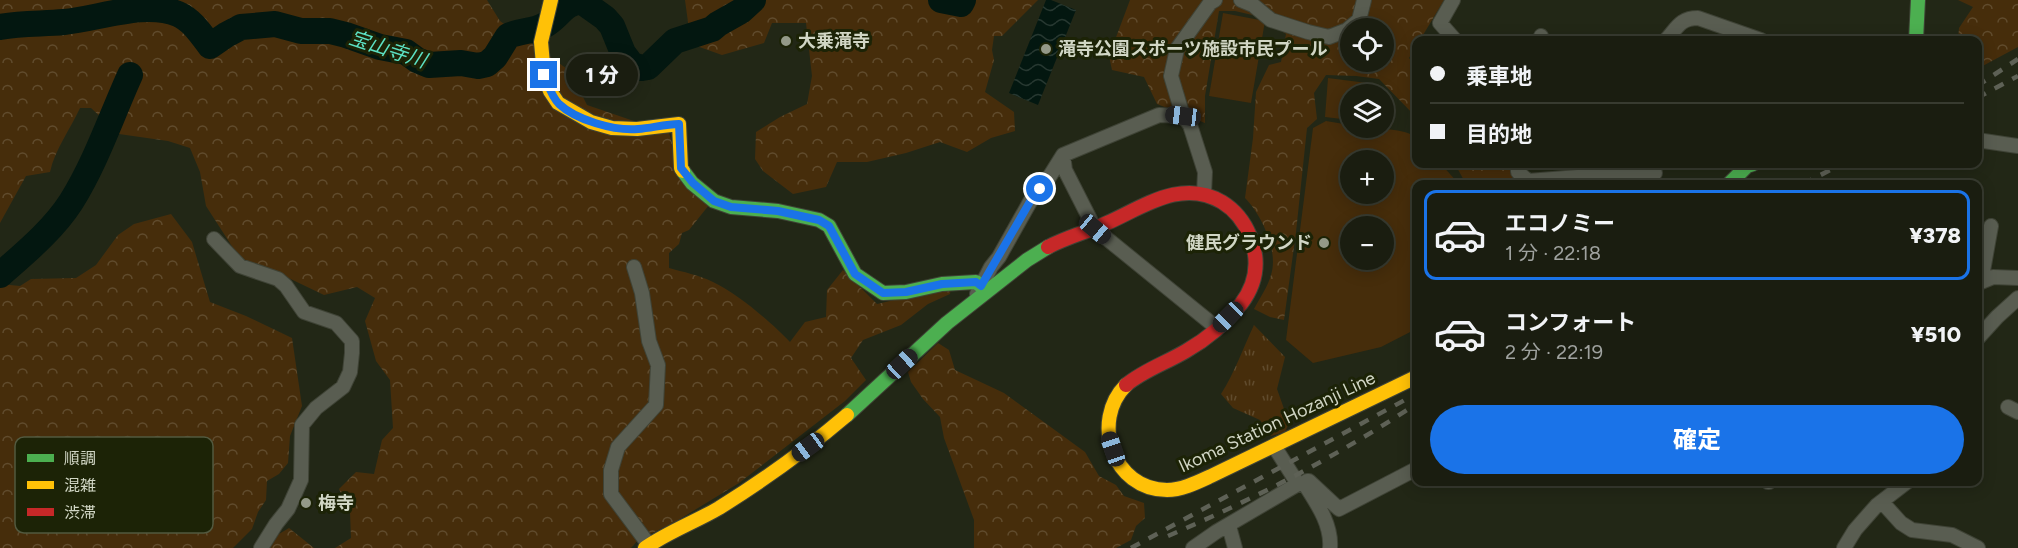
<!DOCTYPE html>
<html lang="ja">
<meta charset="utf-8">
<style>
:root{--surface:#1a1d10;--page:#232619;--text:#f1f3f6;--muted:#9fa29f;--line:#383b30;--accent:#1a73e8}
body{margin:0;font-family:Figtree,"Noto Sans JP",sans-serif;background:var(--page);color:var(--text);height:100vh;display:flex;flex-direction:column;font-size:22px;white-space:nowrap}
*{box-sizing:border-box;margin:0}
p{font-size:20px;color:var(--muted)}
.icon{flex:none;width:33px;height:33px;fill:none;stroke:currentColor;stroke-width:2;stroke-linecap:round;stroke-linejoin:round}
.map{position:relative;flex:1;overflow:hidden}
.panel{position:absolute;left:1412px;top:180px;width:570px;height:306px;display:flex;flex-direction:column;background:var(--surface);border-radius:12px;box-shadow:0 3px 15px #0003,0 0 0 2px var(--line)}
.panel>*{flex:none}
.top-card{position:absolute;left:1412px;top:36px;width:570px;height:132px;border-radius:12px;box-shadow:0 3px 15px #0003,0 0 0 2px var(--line);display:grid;align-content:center;height:132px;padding:0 18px;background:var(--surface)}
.buttons{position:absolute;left:1340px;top:18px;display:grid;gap:12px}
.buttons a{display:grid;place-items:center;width:54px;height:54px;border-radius:50%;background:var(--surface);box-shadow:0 3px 15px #0003,0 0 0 2px var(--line);font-size:30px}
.end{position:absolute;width:27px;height:27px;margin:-14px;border:8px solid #1a73e8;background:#fff;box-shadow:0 0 0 3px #fff}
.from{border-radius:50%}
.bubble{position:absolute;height:42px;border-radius:21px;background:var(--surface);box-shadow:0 3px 15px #0003,0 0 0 2px var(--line);font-size:20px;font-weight:800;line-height:42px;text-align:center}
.car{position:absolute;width:18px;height:36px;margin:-18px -9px;border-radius:8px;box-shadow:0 0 4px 2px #0007;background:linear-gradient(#222 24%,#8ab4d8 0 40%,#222 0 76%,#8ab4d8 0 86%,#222 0)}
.top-card b{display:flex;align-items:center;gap:21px;height:57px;font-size:22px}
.top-card b+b{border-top:2px solid var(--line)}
.top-card i{width:15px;height:15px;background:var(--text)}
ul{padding:10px 0 0;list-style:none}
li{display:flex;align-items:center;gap:18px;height:90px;margin:0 12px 9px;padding:0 6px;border:3px solid transparent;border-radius:12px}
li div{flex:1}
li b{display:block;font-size:22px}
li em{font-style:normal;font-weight:800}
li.on{border-color:var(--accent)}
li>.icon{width:54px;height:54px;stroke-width:1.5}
.primary-button{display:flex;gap:12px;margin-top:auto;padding:12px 18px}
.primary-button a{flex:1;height:69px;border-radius:36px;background:var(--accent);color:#fff;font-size:24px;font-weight:800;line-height:69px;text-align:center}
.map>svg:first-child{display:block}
.grass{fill:url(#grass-tufts)}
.forest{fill:url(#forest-crowns);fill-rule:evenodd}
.garden{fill:#462d0b;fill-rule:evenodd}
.water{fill:url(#water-waves)}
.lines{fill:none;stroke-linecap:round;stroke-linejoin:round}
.river{stroke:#031710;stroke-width:26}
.street-casing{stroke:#3f4336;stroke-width:16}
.fast-casing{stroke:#3f4336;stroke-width:16}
.slow-casing{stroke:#3f4336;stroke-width:16}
.jam-casing{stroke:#3f4336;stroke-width:16}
.street{stroke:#595d51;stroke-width:14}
.fast{stroke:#4caf50;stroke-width:14}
.slow{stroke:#ffc107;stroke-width:14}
.jam{stroke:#c62828;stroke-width:14}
.rail{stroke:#5e6156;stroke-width:4.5;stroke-dasharray:10 10;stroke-linecap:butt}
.route{stroke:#1a73e8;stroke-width:8}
.poi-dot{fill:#949988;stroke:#1c2306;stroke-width:2}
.labels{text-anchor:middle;stroke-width:6;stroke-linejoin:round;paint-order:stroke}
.poi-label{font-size:18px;font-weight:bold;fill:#d1d6c5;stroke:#1c2306;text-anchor:start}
.street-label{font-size:18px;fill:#d1d6c5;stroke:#1c2306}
.water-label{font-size:20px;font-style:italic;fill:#5ce1c4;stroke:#1c2306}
.key{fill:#1c2306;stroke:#52593f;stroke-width:1.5}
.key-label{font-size:16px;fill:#d1d6c5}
</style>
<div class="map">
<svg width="2018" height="548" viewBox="0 0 2018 548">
<defs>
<pattern id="grass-tufts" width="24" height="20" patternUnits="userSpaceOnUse" patternTransform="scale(1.5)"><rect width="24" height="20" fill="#462d0b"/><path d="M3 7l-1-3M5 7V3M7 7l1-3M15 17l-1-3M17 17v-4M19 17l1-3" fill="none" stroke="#604b2d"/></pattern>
<pattern id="forest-crowns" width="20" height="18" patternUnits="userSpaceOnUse" patternTransform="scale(1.5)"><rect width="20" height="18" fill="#462d0b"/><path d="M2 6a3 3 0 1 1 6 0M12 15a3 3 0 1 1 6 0" fill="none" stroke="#604b2d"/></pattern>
<pattern id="water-waves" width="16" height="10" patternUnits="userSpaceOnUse" patternTransform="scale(1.5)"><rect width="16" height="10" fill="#031710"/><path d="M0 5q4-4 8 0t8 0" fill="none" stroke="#273831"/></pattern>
</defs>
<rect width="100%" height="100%" fill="#222716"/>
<!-- grass -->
<path class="grass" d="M1254,325L1285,357L1277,389L1289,423L1285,432L1271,436L1260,420L1233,408L1221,394C1235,372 1243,348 1254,325Z"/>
<!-- forest -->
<path class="forest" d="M0,0H487L500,21L570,71L587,105L669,133L674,149L709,205L689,230L682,233L679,244L669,253V268C683,272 699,275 713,282C737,293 772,323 790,342L805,322L826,317L827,290L843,270L877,304L951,287L950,294L928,304L901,325L863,340L851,358L866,380L845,401L739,483L675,522L638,540L631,548H335L351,538L350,512L339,489L356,472L374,474L382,440L393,428L390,380L376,361L365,321L375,298L357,287L324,295L276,272L249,264L235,251L206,206L200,172L190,148L168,141L119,134L91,108H80C70,130 55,149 50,172L26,176L0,223Z
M685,0H1038L1002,36H994L992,50L994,60L985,92L1014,112L1015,131L991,138L967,152L940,142L906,153L867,162H837L826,187L793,194L763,171L755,159L756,132L780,117L807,104L812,76L806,23H772L764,43L722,55L691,44Z
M1130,0H1444L1420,40H1416V47L1409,58L1416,66V117L1379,79L1356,76L1326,75L1314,93L1317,119L1307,128L1296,232L1284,320L1270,317L1254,309C1260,298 1268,286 1271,275C1279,251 1261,214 1245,198L1253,138L1256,92L1269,65L1281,62L1286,34L1261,17L1235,11H1219L1205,96V123L1157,104L1144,77L1112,70L1109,56ZM1350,28H1383V62H1350Z
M1958,0H2018V47L1977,69V40H1958L1959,28L1973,7Z
M1455,164H1511L1513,184H1466Z
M171,214L192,242L210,302L246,316L292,338L302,406L290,436L288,463L279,474L267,481L266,500L258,512L252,529L233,548H0V284L20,286L31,279L76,278L96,265L118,235L134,224Z
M938,343L949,350L955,370L1004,393L1085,452L1099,476L1116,485L1124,496L1144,503L1145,518L1136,526L1131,540L1116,548H974V520L944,438L940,417L923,399L911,382L908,372Z
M289,528L314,548H270L279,534Z"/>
<!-- garden -->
<path class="garden" d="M1223,13L1265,21L1251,103L1209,96Z
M1328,78L1375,84L1394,103L1392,126L1383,125V94H1350V120L1325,117Z
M1326,121L1350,125V128C1368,128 1401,127 1416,137V164H1441L1459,184H1416V329L1381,347L1313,363L1286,340L1313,128ZM1350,160H1383V194H1350ZM1350,226H1383V260H1350Z"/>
<!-- water -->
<path class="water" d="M1046,0H1051L1076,10L1038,105L1009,93Z"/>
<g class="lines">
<!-- river -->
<path class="river" d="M941,0L961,4L963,0
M0,27C21,23 43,24 64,22C98,19 145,0 178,14C192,20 201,34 210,46L226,35L241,27L275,24L301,31H330L346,35L380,47L406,52L417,60L429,65L461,63L478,66L487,64L495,57L508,36C521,30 533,32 545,25C559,17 564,3 581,1L605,18L612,26L623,53L632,65L642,68L648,67L675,41L712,29L718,24L741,11L753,0
M0,275C25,253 53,230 71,202C96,162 111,117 130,75"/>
<!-- street casing -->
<g class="street-casing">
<path id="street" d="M1241,0L1253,5L1271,20L1308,32L1329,37L1347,30L1359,20L1364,0
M1453,0L1440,23L1455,40
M1540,40L1541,36
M1666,40C1677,28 1680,18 1698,18L1761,40
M1183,116L1171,76L1177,49L1210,3L1215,0
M1977,140L2018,146
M1063,155L1065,170L1095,229L1217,328
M1518,164V172L1528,181L1628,173H1655
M214,239L240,266L278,279L286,286L304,312L336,323L352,341V353L350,372L343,387L316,408L302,425L301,480L288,509L276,524L261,548
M634,267L642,293L649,341L658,365L656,405L618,447L611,470V494L649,545
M1977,281L1981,282L1993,277L2018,278
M1981,282L1991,226
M977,294L991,267L999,257L1031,200L1048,179L1063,155L1159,115L1183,116L1190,125L1205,172L1204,194
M1977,339L1997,317L2018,298
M2008,407L2018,412
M1274,446L1298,484
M1307,481H1309L1339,509L1416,469
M1768,482H1769
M1882,502L1901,523L1912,530L1952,535L1978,548
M1229,526L1235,548
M1193,548L1216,532L1298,484L1304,483C1316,502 1332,524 1330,548
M1844,548L1855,530L1877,505L1907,482"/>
</g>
<!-- fast casing -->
<g class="fast-casing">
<path id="fast" d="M1916,40L1918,0
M683,171L692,183L714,201L731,207L778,211L819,220L829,226L855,274L883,293L906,292L942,284L976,282L981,286
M1729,184L1747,166L1753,164
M847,415L947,323L1027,260L1048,247"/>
</g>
<!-- slow casing -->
<g class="slow-casing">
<path id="slow" d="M551,0L541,42L544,75L550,91L558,103L591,122L612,128L637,129L679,124L681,168L683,171
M1126,385C1090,421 1113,490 1167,490C1182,490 1198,482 1211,476L1416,377
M645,548C668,532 695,522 719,508C764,480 807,449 847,415"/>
</g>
<!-- jam casing -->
<g class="jam-casing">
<path id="jam" d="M1048,247C1067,237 1087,232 1107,223C1143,207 1182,178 1222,202C1235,210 1244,221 1250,236C1260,261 1257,283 1241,304C1226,323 1207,339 1186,351C1166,363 1144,370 1126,385"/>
</g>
<!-- street -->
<use href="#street" class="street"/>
<!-- fast -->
<use href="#fast" class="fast"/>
<!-- slow -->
<use href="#slow" class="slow"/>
<!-- jam -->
<use href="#jam" class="jam"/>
<!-- rail -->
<path class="rail" d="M1977,86L2018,59
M1977,98L2018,76
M1803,184L1842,164
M1168,536C1254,499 1338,456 1416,404
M1131,548L1416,394"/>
</g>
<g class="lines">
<!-- route -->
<path class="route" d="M544,75C548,84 551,96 559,104C576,120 614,131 638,129C652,128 665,124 679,124L681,168L693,183L714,201L731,207L778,211L819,220L829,226L855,274L883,293L906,292L942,284L976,282L981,286L1031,200L1040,189"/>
</g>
<!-- markers -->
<g class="poi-dot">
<circle cx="786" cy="41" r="6"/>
<circle cx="1046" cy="49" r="6"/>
<circle cx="1324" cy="243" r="6"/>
<circle cx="306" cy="503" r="6"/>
</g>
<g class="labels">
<!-- poi labels -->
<g class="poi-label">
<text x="798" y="47">大乗滝寺</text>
<text x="1058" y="55">滝寺公園スポーツ施設市民プール</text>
<text x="1312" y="249" text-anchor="end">健民グラウンド</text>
<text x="318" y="509">梅寺</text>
</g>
<!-- street labels -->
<g class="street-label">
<text transform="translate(1277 422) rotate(-25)" y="6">Ikoma Station Hozanji Line</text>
</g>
<!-- water labels -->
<g class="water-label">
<text transform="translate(388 49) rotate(18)" y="7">宝山寺川</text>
</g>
</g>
<!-- legend -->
<rect x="15" y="437" width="198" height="96" rx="9" class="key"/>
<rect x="27" y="454" width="27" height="8" fill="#4caf50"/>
<rect x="27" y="481" width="27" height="8" fill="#ffc107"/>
<rect x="27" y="508" width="27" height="8" fill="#c62828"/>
<g class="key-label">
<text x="64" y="464">順調</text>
<text x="64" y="491">混雑</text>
<text x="64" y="518">渋滞</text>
</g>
</svg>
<div class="buttons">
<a><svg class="icon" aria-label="locate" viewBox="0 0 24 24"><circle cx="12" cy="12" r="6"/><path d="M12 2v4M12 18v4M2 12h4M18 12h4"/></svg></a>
<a><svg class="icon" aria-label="layers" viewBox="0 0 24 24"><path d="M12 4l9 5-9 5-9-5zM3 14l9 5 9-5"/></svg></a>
<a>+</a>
<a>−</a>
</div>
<i class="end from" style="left:1040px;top:189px"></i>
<i class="end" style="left:544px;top:75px"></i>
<div class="bubble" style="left:566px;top:54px;width:72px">1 分</div>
<i class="car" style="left:1183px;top:116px;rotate:277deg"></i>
<i class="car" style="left:1095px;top:229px;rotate:130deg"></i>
<i class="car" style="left:1228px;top:317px;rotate:225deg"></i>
<i class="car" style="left:902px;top:364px;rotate:47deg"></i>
<i class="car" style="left:808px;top:447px;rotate:234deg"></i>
<i class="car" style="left:1113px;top:449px;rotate:341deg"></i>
<div class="top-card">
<b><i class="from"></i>乗車地</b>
<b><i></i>目的地</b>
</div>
<section class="panel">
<ul>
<li class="on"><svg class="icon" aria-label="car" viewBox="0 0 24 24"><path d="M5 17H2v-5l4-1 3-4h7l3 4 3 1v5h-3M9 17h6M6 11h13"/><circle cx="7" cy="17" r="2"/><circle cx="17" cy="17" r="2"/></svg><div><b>エコノミー</b><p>1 分 · 22:18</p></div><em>¥378</em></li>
<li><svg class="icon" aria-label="car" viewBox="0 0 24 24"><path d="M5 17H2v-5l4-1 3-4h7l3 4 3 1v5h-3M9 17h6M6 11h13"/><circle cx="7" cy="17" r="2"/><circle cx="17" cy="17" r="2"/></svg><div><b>コンフォート</b><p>2 分 · 22:19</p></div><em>¥510</em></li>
</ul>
<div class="primary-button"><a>確定</a></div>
</section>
</div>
